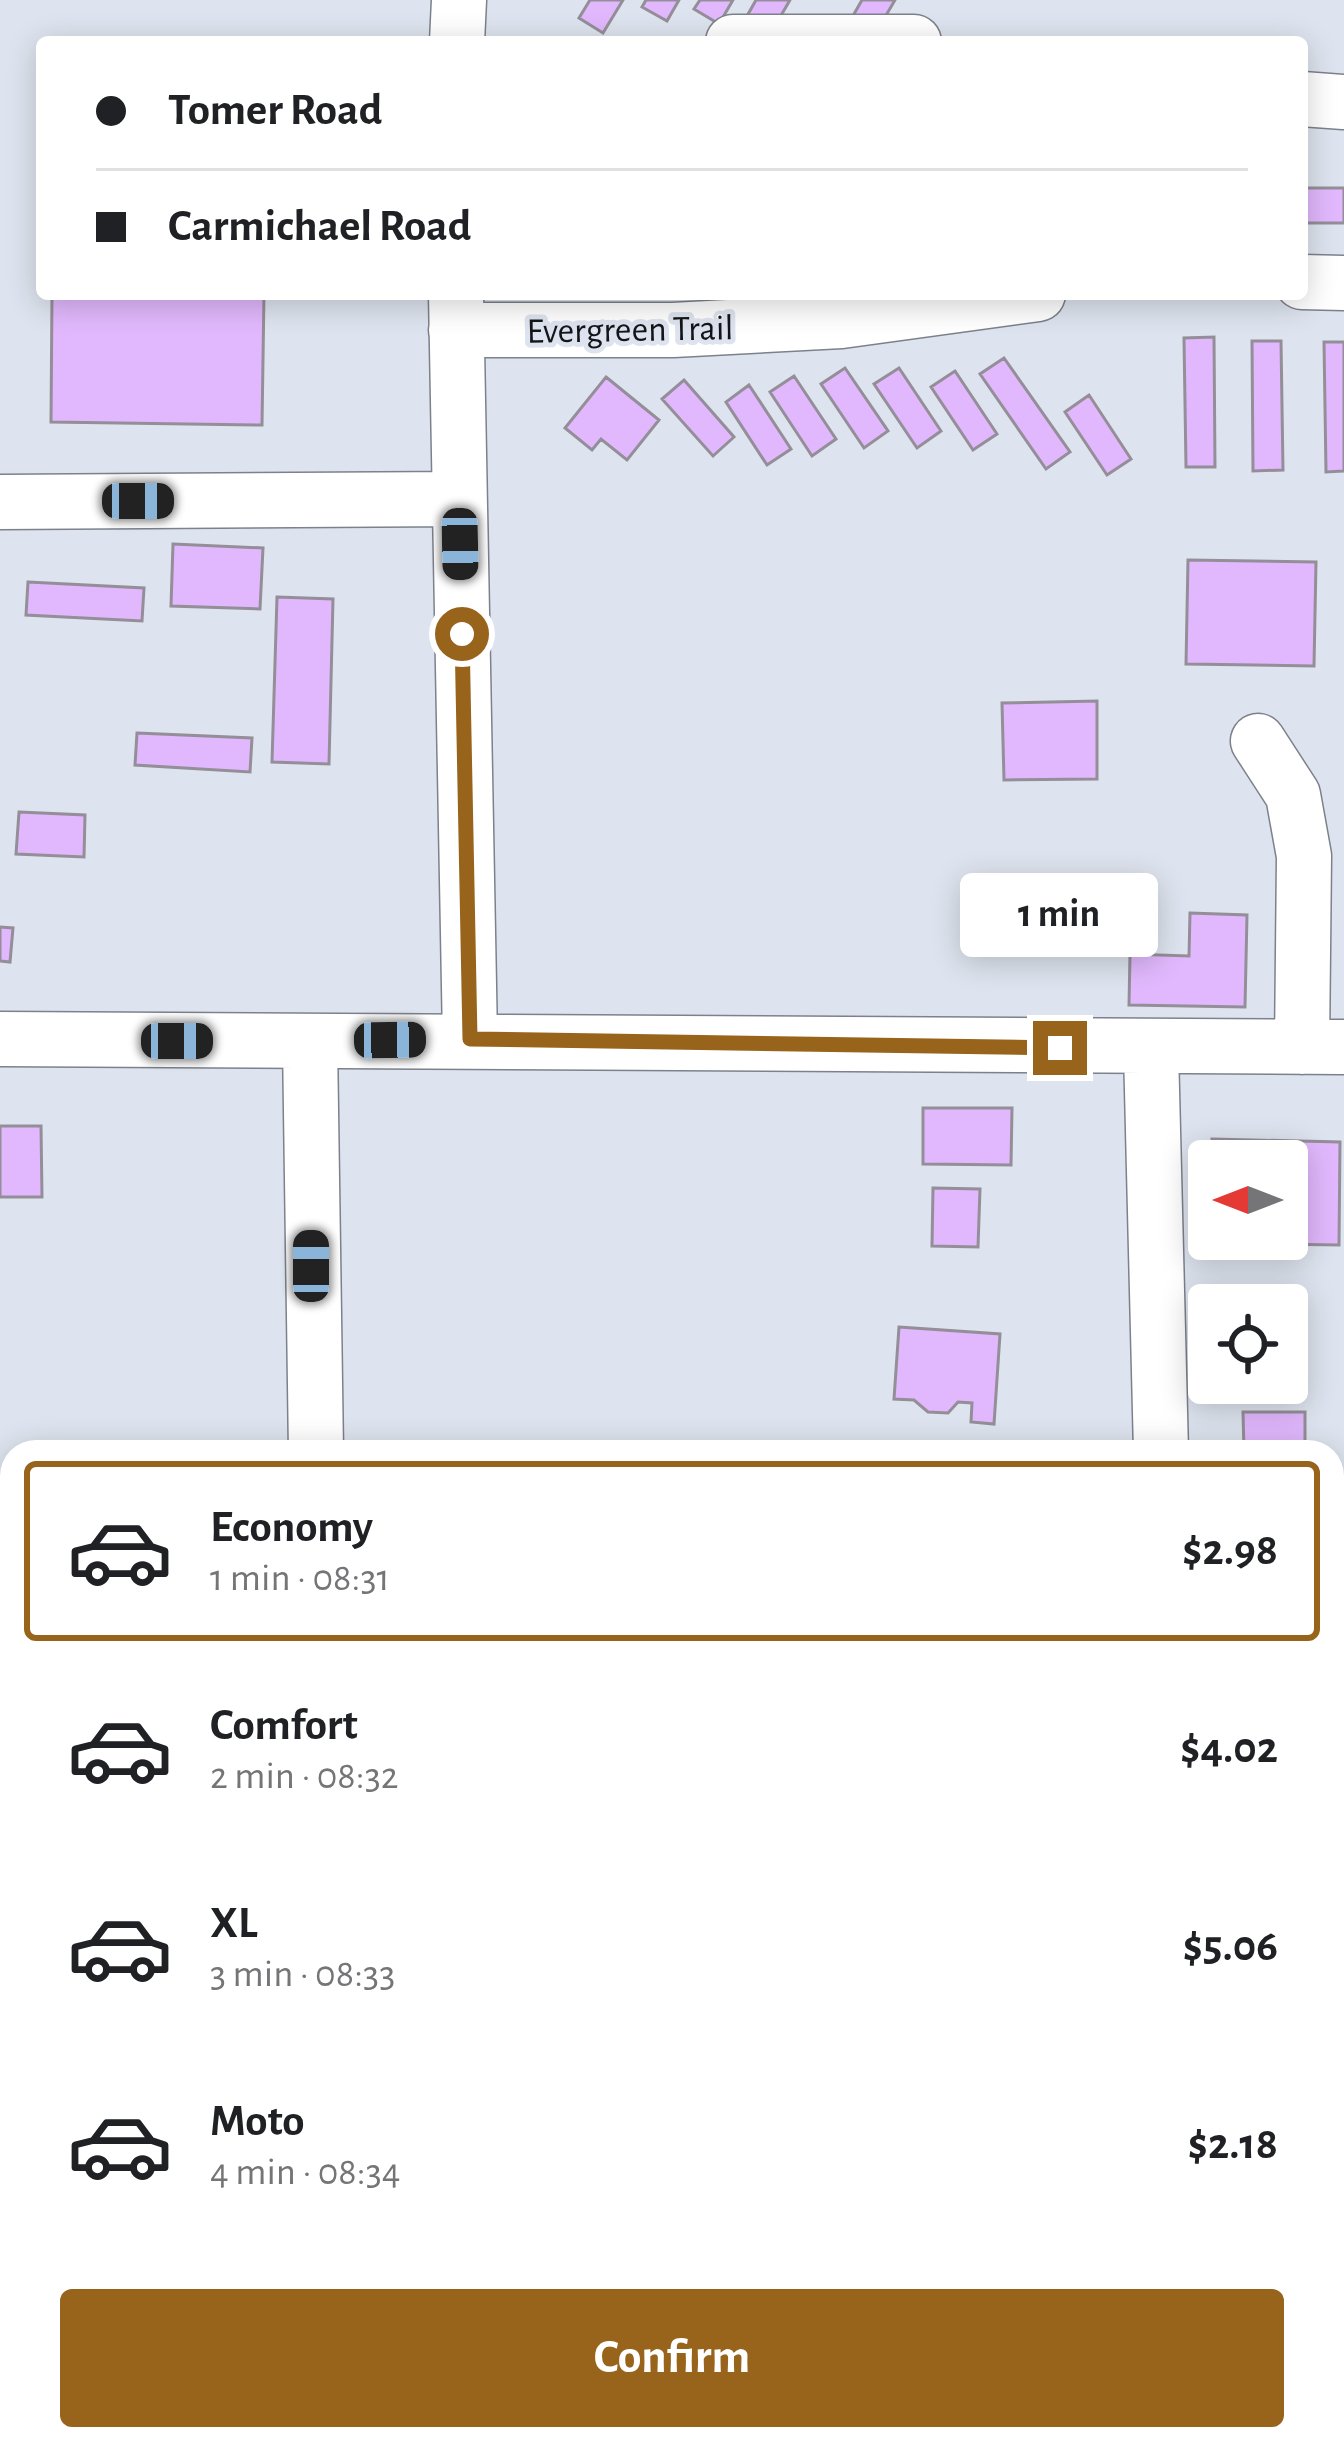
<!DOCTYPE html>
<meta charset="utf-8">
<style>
:root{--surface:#fff;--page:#f2f2f2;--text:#202124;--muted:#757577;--line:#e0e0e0;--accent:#98631a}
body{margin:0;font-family:"Alegreya Sans",sans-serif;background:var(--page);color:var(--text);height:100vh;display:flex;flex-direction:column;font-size:45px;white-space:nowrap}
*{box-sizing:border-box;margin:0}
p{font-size:39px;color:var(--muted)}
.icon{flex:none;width:66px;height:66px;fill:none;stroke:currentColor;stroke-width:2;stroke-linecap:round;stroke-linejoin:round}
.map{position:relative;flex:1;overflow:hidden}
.side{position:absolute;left:0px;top:1440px;width:1344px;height:1011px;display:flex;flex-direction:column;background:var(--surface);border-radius:36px 36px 0 0;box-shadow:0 6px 30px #0003}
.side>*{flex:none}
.banner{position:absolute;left:36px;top:36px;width:1272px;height:264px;border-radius:12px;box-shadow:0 6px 30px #0003;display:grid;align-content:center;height:264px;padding:0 60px;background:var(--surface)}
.needle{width:78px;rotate:270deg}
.tools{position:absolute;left:1188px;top:1140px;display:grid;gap:24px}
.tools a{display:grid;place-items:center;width:120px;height:120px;border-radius:12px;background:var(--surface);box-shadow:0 6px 30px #0003;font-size:60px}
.end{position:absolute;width:54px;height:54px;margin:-27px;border:15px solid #98631a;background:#fff;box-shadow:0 0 0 6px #fff}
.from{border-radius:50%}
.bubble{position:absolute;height:84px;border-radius:12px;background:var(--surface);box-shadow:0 6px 30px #0003;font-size:39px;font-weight:700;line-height:84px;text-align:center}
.car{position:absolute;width:36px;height:72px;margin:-36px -18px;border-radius:15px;box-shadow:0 0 9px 3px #0007;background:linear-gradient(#222 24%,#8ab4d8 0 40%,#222 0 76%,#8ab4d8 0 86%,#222 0)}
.banner b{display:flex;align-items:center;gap:42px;height:114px;font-size:45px}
.banner b+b{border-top:3px solid var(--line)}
.banner i{width:30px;height:30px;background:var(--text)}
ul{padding:21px 0 0;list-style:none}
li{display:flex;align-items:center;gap:36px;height:180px;margin:0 24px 18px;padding:0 36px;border:6px solid transparent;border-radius:12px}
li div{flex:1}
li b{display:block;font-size:45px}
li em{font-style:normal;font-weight:700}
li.on{border-color:var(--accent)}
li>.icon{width:108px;height:108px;stroke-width:1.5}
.button{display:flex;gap:24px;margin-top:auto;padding:24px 60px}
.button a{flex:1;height:138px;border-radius:12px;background:var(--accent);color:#fff;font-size:48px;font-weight:700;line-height:138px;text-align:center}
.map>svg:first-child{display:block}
.building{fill:#e1b8fd;stroke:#948e98;stroke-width:3}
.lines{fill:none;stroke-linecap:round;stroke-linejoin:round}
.minor-casing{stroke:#7c818b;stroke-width:57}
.major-casing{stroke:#c2c2c3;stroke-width:69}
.path{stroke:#8a8f97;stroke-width:8;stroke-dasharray:3 9;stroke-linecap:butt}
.minor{stroke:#fff;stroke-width:54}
.major{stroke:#d7acb6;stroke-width:66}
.route{stroke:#98631a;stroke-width:15}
.labels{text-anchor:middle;stroke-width:10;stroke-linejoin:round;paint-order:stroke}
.street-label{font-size:36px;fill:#131519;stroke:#dee4ef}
</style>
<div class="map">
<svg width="1344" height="2449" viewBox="0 0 1344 2449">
<rect width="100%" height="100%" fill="#dee4ef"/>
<!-- building -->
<path class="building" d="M590,0H623L603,33L579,18Z
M646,0H679L667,21L642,7Z
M700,0H733L719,24L694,9Z
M756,0H790L772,31L747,16Z
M862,0H895L878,29L854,14Z
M1302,188H1344V223H1302Z
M52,294H264L262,425L51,422Z
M1214,337L1215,467H1186L1184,338Z
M1252,341H1281L1283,470L1253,471Z
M1324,342H1344V471L1326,472Z
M1004,358L1070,452L1046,469L980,374Z
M845,368L888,431L864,448L821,384Z
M899,368L941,431L917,448L874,384Z
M955,371L997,434L973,450L931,387Z
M794,376L836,439L812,456L770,392Z
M606,377L659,420L627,460L601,439L592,450L565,428Z
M684,380L734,437L713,456L662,399Z
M749,385L791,449L767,465L726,402Z
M1089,395L1131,459L1107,475L1065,412Z
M173,544L263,548L260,609L171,606Z
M1188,560L1316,562L1314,666L1186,664Z
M28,582L144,588L142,621L26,615Z
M277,597L333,599L329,764L272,762Z
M1097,701V779L1004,780L1002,703Z
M137,733L252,738L250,772L135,765Z
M19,812L85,815L84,857L16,854Z
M1190,913L1247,915L1245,1007L1129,1005L1130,954L1189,956Z
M0,927L13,928L10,962L0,961Z
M923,1108H1012L1011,1165L923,1164Z
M0,1126H41L42,1197H0Z
M1212,1139L1340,1142L1339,1245L1210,1243V1239H1287V1161H1212Z
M933,1188L980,1189L978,1247L932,1246Z
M899,1327L1000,1334L994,1424L971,1422L972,1403L958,1402L948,1413L928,1412L914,1400L894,1399Z
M1243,1412H1305V1452H1244Z
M1332,1683H1344V1746H1332Z"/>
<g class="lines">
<!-- minor casing -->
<g class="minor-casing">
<path id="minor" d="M457,42L459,0
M733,42H914
M1302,99L1344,102
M1302,282L1344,283
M456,294L470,1039
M456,330H673L841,321L1038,294
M0,502L459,499
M1258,741L1293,795L1304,856L1302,1047
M0,1039L1344,1047
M310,1042L316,1452
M1151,1050L1161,1452
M0,2234L12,2229"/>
</g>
<!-- major casing -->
<g class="major-casing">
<path id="major" d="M0,2343L12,2382
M29,2439L32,2449"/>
</g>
<!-- path -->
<path class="path" d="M0,1966L12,1995
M156,2439L159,2449"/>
<!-- minor -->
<use href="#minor" class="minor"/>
<!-- major -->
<use href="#major" class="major"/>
</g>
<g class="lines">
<!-- route -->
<path class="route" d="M462,634L470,1039L1060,1048"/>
</g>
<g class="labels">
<!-- street labels -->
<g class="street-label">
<text transform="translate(630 328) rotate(-1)" y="13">Evergreen Trail</text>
</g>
</g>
</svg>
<div class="tools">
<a><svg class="needle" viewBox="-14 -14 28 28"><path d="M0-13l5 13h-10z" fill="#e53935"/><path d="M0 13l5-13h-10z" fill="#757577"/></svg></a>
<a><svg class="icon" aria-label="locate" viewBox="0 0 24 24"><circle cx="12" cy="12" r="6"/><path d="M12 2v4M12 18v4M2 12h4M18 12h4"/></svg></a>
</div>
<i class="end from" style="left:462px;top:634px"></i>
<i class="end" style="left:1060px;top:1048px"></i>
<div class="bubble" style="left:960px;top:873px;width:198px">1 min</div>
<i class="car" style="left:138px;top:501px;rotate:90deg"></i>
<i class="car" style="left:460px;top:544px;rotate:179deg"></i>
<i class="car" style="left:390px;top:1040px;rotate:89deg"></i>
<i class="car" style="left:177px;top:1041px;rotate:90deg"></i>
<i class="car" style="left:311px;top:1266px;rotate:0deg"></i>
<div class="banner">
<b><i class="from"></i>Tomer Road</b>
<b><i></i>Carmichael Road</b>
</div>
<section class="side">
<ul>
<li class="on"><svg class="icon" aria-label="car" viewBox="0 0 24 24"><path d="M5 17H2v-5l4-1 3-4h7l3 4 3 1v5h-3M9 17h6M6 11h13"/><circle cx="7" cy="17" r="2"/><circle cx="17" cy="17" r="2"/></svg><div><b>Economy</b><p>1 min · 08:31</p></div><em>$2.98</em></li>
<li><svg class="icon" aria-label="car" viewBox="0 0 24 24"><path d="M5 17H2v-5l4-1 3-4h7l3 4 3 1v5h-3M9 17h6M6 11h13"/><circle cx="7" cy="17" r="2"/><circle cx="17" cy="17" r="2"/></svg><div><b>Comfort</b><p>2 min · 08:32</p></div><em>$4.02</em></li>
<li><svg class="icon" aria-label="car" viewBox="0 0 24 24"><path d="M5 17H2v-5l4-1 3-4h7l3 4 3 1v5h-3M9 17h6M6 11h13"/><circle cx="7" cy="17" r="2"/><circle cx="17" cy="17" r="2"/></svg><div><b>XL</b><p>3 min · 08:33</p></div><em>$5.06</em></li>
<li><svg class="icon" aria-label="car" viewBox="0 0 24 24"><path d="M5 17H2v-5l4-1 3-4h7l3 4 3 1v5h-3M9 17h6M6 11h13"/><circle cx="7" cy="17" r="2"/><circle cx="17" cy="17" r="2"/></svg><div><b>Moto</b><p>4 min · 08:34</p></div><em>$2.18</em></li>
</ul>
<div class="button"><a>Confirm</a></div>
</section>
</div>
